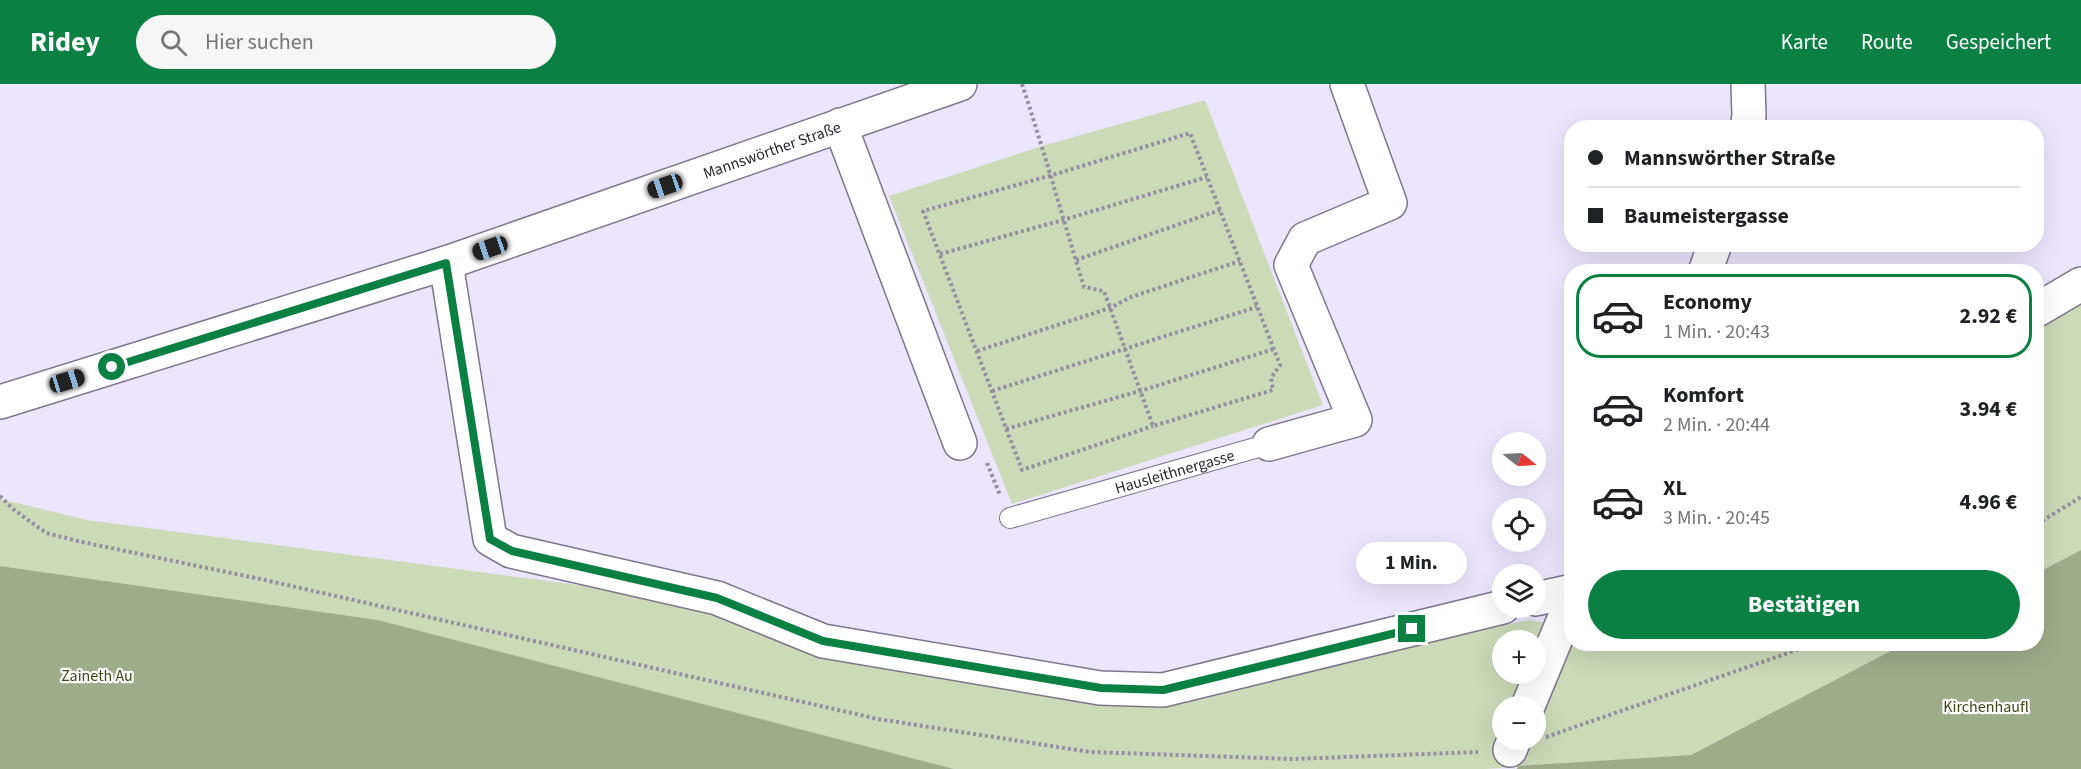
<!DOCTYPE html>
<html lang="de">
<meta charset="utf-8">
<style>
:root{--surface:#fff;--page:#f6f6f6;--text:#202124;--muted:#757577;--line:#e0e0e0;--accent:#0b8043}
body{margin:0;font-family:"Source Sans 3",sans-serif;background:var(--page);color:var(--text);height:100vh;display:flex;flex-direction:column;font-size:22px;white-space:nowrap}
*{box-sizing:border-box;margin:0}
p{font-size:20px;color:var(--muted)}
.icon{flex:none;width:33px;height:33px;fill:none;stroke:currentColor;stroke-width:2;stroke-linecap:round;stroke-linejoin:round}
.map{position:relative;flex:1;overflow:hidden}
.panel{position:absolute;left:1564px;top:180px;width:480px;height:387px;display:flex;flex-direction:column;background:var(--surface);border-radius:24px;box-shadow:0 6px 24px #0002}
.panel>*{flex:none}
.banner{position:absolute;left:1564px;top:36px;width:480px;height:132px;border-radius:24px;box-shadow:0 6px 24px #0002;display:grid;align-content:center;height:132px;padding:0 24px;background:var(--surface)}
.needle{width:39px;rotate:108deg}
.buttons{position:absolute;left:1492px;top:348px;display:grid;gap:12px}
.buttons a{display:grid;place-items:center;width:54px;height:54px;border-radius:50%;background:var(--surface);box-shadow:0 6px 24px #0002;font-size:30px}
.end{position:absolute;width:27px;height:27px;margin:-14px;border:8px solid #0b8043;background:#fff;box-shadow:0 0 0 3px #fff}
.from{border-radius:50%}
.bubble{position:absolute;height:42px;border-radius:21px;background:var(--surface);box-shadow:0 6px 24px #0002;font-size:20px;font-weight:700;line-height:42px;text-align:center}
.car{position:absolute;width:18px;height:36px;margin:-18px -9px;border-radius:8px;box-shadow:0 0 4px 2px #0007;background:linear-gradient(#222 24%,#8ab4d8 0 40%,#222 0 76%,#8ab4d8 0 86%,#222 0)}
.banner b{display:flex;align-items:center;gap:21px;height:57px;font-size:22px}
.banner b+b{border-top:2px solid var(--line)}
.banner i{width:15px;height:15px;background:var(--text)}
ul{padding:10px 0 0;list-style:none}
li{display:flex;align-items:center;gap:18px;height:84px;margin:0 12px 9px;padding:0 12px;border:3px solid transparent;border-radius:24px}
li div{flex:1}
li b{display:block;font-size:22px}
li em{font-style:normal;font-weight:700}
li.selected{border-color:var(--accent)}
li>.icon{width:54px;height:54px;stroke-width:1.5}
.primary-button{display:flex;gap:12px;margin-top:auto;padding:12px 24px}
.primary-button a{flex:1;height:69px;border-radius:36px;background:var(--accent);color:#fff;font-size:24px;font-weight:700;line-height:69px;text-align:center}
header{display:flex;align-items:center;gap:36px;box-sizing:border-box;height:84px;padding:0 30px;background:var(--accent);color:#fff}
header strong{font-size:28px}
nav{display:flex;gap:33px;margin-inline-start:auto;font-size:21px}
.search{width:420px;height:54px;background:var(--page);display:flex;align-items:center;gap:15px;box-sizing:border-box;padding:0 21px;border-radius:33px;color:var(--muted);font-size:22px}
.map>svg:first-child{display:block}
.green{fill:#ccdab8;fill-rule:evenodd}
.forest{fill:#9fac8a}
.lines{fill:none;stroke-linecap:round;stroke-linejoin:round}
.service-casing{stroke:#7d768d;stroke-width:22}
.minor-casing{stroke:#7d768d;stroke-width:36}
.secondary-casing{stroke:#7d768d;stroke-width:36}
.path{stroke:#938ea0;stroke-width:4;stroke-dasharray:3 3;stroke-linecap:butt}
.service{stroke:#fff;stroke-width:20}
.minor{stroke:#fff;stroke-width:33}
.secondary{stroke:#fff;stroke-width:33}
.route{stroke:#0b8043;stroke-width:8}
.labels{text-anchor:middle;stroke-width:4.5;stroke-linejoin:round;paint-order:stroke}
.street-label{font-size:16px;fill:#2a2730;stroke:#fff}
.park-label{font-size:16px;fill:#394a14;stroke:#fff}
</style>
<header>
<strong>Ridey</strong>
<div class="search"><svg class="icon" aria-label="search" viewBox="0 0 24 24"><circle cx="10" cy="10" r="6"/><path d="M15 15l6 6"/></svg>Hier suchen</div>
<nav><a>Karte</a><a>Route</a><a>Gespeichert</a></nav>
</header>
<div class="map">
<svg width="2081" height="685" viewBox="0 0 2081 685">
<rect width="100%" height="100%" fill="#ece5fe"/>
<!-- green -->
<path class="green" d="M1205,16L1323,321L1012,420L889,112L1042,62Z
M2081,220V466L2037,489V246Z
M0,415L87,436L699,517L1125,618L1530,536L1572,543V560H1904L1691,671L1485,685H954L378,536L0,482ZM1503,556H1536V590H1503ZM1503,622H1536V656H1503Z"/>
<!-- forest -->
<path class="forest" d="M2081,466V685H1517L1518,682L1691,671L1904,560H2037V489Z
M0,482L378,536L954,685H0Z"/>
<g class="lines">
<!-- service casing -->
<g class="service-casing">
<g id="service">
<path id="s1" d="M1010,434L1269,360"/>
</g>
</g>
<!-- minor casing -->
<g class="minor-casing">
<path id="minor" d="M840,41L960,359
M1747,44L1749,32L1748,0
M446,179L490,455L511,467L717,514L823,557L1100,604L1163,606L1503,523
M1705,188L1715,160
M2037,226L2081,200
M1269,360L1355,336L1291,181L1305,155L1390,119L1347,0
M1536,515L1572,507
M1528,622L1572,516
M1510,666L1514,656"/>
</g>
<!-- secondary casing -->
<g class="secondary-casing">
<g id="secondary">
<path id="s2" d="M0,318L446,179L960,0"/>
</g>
</g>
<!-- path -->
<path class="path" d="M1022,0C1044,67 1063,135 1084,203L1104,207L1153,342L1273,306L1271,294L1280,281L1190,49L1049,92L923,127L1022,386L1153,342
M940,170L1063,136L1207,93
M1076,176L1220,126
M977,267L1110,224L1131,213L1240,177
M992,307L1257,223
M1006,345L1140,307L1274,265
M987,379L1000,411
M0,412L13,425L46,449L82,458L265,496L878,635L1090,668L1293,675L1478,668
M2037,440L2081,413
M1546,653L1814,560"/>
<!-- service -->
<use href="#service" class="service"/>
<!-- minor -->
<use href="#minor" class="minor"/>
<!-- secondary -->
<use href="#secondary" class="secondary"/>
</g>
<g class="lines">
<!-- route -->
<path class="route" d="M112,283L446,179L490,455L512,467L717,514L823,557L1101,604L1163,606L1412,545"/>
</g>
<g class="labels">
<!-- street labels -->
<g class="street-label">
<text dy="6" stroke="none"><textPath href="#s2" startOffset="812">Mannswörther Straße</textPath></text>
<text dy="6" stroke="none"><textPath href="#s1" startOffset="171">Hausleithnergasse</textPath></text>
</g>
<!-- park labels -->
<g class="park-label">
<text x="97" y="597">Zaineth Au</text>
<text x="1986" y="628">Kirchenhaufl</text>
</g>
</g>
</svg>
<div class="buttons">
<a><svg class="needle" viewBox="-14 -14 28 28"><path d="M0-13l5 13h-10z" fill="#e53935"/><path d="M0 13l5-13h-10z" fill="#757577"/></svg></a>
<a><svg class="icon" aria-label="locate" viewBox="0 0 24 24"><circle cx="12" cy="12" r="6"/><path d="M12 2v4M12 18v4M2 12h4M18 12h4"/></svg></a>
<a><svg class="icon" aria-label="layers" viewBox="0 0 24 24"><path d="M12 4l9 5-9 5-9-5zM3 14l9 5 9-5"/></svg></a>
<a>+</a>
<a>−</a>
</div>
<i class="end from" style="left:112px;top:283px"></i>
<i class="end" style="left:1412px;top:545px"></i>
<div class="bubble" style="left:1356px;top:458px;width:111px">1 Min.</div>
<i class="car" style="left:665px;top:102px;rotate:251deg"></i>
<i class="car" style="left:490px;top:164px;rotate:251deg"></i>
<i class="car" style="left:67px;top:297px;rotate:73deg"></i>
<div class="banner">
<b><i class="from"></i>Mannswörther Straße</b>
<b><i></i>Baumeistergasse</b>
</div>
<section class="panel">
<ul>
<li class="selected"><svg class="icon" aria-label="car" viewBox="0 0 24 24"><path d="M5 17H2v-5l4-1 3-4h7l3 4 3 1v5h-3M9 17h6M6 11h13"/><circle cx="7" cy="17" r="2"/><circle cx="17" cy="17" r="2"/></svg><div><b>Economy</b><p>1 Min. · 20:43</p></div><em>2.92 €</em></li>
<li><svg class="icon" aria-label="car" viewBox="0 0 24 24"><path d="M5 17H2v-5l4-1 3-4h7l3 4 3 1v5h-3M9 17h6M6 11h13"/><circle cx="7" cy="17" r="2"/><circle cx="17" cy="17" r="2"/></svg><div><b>Komfort</b><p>2 Min. · 20:44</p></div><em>3.94 €</em></li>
<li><svg class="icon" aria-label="car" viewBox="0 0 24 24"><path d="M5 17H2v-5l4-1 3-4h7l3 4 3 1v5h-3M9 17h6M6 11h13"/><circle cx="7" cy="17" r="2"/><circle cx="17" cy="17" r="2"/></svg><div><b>XL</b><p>3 Min. · 20:45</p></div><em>4.96 €</em></li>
</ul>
<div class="primary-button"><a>Bestätigen</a></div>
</section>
</div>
